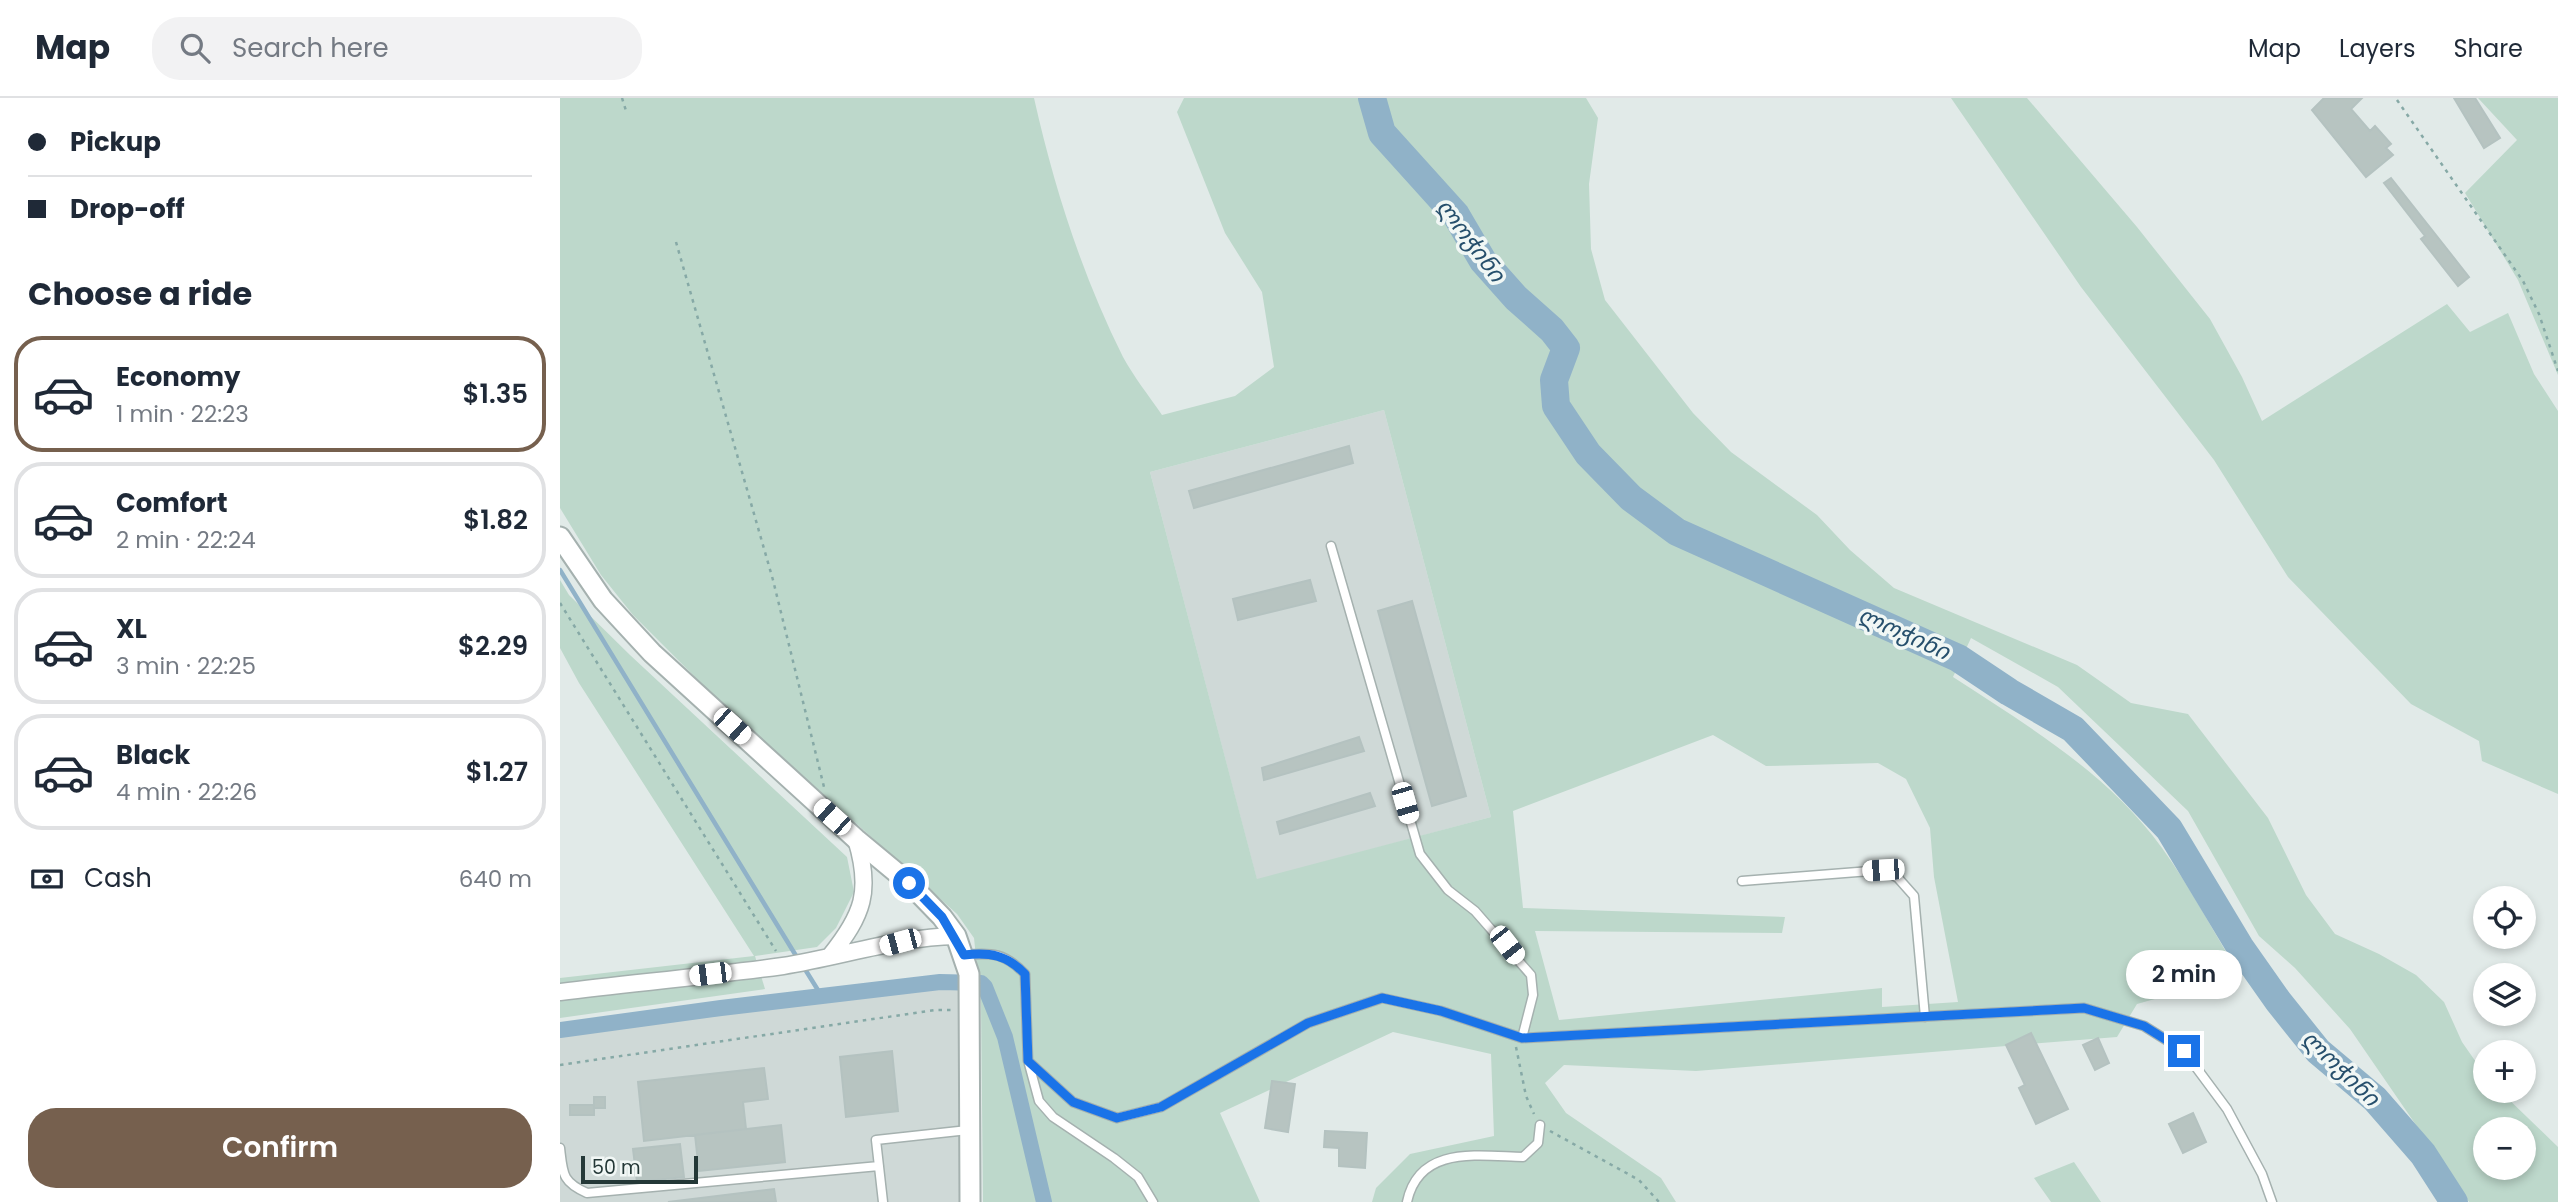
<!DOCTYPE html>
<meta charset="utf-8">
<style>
:root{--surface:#fff;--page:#f2f2f3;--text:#1f2937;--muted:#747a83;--line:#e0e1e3;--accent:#76604e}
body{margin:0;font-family:Poppins,"Noto Sans Georgian",sans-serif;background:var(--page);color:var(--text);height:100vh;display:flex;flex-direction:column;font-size:26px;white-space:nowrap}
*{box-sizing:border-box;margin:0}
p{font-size:23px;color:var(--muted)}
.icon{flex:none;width:38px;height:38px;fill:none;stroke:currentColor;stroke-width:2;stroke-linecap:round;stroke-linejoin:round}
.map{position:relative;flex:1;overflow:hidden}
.panel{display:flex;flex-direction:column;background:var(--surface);width:560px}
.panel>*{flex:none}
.hud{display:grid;align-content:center;height:154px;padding:0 28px;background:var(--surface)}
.tools{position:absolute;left:1913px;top:788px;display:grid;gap:14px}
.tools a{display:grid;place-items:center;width:63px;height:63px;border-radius:50%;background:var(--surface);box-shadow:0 4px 10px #0003;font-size:35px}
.scale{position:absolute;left:21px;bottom:18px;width:117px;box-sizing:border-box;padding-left:7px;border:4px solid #243837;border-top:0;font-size:19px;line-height:24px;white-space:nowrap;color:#243837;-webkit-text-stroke:5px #f1f7f5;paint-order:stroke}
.end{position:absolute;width:32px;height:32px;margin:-16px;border:9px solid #1a73e8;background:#fff;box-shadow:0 0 0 4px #fff}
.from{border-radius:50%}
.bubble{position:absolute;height:49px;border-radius:24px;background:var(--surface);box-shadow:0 4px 10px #0003;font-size:23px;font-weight:600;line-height:49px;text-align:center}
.car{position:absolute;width:21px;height:42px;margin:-21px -10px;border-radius:9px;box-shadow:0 0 5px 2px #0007;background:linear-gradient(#fff 24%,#345 0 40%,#fff 0 76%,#345 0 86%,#fff 0)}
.hud b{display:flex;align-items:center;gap:24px;height:66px;font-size:26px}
.hud b+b{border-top:2px solid var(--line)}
.hud i{width:18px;height:18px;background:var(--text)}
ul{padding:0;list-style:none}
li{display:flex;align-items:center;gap:21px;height:116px;margin:0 14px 10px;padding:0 14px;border:4px solid var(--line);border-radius:28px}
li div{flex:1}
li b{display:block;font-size:26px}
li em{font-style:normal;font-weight:600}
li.on{border-color:var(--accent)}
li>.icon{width:63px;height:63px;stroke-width:1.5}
h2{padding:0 28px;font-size:32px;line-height:84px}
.pay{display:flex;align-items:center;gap:18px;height:77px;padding:0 28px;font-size:26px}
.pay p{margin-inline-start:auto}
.action{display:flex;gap:14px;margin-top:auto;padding:14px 28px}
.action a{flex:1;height:80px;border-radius:28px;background:var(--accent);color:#fff;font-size:28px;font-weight:600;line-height:80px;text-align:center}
header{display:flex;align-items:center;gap:42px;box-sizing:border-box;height:98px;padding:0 35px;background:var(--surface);border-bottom:2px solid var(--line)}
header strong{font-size:33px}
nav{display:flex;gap:38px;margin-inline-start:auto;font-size:24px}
.search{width:490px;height:63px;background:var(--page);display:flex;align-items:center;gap:18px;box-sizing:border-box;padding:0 24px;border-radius:28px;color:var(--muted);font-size:26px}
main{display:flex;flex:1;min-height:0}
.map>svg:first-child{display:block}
.built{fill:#cfd9d7}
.green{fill:#bdd8cb;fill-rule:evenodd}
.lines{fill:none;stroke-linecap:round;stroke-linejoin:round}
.stream{stroke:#90b2c8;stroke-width:4.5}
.canal{stroke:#90b2c8;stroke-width:16}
.river{stroke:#90b2c8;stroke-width:28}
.building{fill:#b7c4c1;stroke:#b4c2c0;stroke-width:2}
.service-casing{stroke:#a5b1af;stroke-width:11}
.minor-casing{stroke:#a5b1af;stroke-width:19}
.tertiary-casing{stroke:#a5b1af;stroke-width:23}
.path{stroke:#86a9a6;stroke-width:2.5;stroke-dasharray:3.5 5;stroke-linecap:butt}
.service{stroke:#fff;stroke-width:8}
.minor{stroke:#fff;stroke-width:16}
.tertiary{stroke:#fff;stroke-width:19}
.route{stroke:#1a73e8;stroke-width:9}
.labels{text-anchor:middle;stroke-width:7;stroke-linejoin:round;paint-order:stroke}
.water-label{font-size:23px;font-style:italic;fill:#264f6c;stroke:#f1f7f5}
</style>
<header>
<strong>Map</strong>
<div class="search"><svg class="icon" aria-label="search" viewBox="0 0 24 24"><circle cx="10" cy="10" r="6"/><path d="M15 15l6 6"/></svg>Search here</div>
<nav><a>Map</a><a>Layers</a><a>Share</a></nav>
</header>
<main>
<section class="panel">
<div class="hud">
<b><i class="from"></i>Pickup</b>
<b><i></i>Drop-off</b>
</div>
<h2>Choose a ride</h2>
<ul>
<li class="on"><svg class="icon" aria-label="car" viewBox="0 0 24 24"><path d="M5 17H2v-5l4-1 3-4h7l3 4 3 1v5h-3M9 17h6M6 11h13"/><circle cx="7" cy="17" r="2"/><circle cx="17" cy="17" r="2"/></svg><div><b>Economy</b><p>1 min · 22:23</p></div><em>$1.35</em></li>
<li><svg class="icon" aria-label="car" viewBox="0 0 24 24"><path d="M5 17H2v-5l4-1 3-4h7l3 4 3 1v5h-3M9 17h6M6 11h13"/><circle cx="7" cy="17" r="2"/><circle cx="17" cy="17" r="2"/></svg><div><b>Comfort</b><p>2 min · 22:24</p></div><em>$1.82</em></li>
<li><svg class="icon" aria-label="car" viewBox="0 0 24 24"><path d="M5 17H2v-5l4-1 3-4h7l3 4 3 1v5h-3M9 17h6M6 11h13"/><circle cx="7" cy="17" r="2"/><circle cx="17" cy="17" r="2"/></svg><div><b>XL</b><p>3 min · 22:25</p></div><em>$2.29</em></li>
<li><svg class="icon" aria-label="car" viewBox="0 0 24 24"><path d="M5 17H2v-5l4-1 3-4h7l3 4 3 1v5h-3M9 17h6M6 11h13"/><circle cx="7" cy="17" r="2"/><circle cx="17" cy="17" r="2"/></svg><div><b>Black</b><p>4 min · 22:26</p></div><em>$1.27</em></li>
</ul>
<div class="pay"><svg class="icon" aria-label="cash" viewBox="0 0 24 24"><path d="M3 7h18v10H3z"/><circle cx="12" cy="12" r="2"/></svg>Cash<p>640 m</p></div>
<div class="action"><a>Confirm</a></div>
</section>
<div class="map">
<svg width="1998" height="1104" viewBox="0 0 1998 1104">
<rect width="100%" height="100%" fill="#e1eae8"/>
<!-- built -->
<path class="built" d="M824,312L931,719L697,782L590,374Z
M380,884L397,885L410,905V1104H0V932L161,910Z"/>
<!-- green -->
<path class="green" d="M0,0H474C494,89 522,177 563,259C574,279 589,298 602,317L675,298L714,269L702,194L665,135L617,14L624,0H1026L1038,20L1029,86L1031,151L1045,202L1133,315L1171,354L1257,417L1290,452L1334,490L1517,567L1571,605L1628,616L1708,720L1746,797L1775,836L1819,856L1856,877L1884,904L1902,944L1925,977V992H1939L1998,1049V1104H1909L1790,931L1735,870L1699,838L1628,713L1498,589L1411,540L1393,579C1468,628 1549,676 1602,750C1631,790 1654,835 1680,877L1577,906L1557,939L1136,973L1004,967L985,985L1006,1015L1101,1080L1116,1104H812L816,1090L850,1056L934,1038L931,956L833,934L660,1015L700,1104H423L421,906L414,840L397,816L152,596L73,517L41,477L0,410ZM824,312L931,719L697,781L590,374ZM1153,637L1206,668L1318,665L1346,681L1370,730L1374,779L1398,904L1322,909V890L999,922L975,833L1222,835L1225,819L963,810L953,713ZM1925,1031H1964V1069H1925Z
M1391,0H1467L1577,129L1650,221L1682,279L1702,323L1887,206L1910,234L1948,215L1974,276L1998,313V696L1922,663L1919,643L1851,606L1728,479L1654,362L1521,189Z
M1918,0H1998V277L1958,182L1905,95L1957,42Z
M0,482L9,497L70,557L287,759L294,794L276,830L257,849L195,858L205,891L0,920V880L194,858L19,585L0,550Z
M1514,1064L1541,1104H1491L1474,1080Z"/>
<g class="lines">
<!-- stream -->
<path class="stream" d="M0,472L238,861
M243,868L261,897"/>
<!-- canal -->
<path class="canal" d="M0,932L161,910L380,884L421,885L425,889L445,939L484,1104"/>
<!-- river -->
<path class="river" d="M812,0L822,35L896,117L923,163L956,200L992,232L1006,250L994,282L996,308L1028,356L1071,400L1117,434L1398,560L1449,594L1513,631L1609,731L1680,849L1718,903L1758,953L1815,1001L1863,1056L1894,1104"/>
</g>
<!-- building -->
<path class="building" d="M1764,0H1802L1791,11L1810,33L1815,28L1831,46L1826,50L1833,57L1806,79L1752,12Z
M1894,0H1915L1940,40L1924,50Z
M1831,80L1909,179L1898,188L1861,141L1865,138L1824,85Z
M789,348L793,365L634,410L629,393Z
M750,482L756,503L678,522L673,501Z
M852,503L906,698L872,708L818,513Z
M799,639L804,653L704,682L702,670Z
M810,695L815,708L720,736L717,724Z
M1471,935L1508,1011L1476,1026L1459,990L1465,987L1446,947Z
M1538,940L1549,965L1535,972L1523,947Z
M332,953L338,1013L286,1019L280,959Z
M204,970L208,1001L183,1004L186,1031L84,1043L78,984Z
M712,983L735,986L728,1034L705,1030Z
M34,999H45V1010H34Z
M10,1007H34V1017H10Z
M1633,1015L1646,1044L1623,1055L1609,1026Z
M221,1027L225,1064L139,1073L135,1037Z
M765,1033L807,1035L805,1070L779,1068V1050L764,1049Z
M120,1046L124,1079L77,1084L73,1051Z
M214,1091L216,1104H108Z"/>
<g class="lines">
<!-- service casing -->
<g class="service-casing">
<path id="service" d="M771,448L860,756L888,792L915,813L971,877L973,897L962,940
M1182,783L1323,772L1338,780L1354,798L1365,919
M404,857C432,854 445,855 465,876L468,963L513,1004L557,1020L601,1009L748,925L822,900L881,913L962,940L1524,910L1584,928L1624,953L1667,1011L1702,1076L1712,1104
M469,966L479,1003L493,1019L554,1060L578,1079L593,1104
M0,1050C3,1076 2,1084 27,1095L319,1068
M323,1104L316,1042L408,1032
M847,1104C859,1047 918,1058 963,1059L978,1045L980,1027"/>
</g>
<!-- minor casing -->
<g class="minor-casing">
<path id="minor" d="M270,858C303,817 312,793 296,741
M0,894C74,885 149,878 223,868C281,859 338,839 396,838"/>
</g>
<!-- tertiary casing -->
<g class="tertiary-casing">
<path id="tertiary" d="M0,439L43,502L92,555L296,741L349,785L382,819L396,838L409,876L410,1104"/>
</g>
<!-- path -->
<path class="path" d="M62,0L67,16
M1837,2L1963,183L1979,216L1998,273
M116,144L213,482L264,689
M0,505L216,853
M956,949L966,998L974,1016
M0,967L375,912H392
M990,1033L1079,1082L1099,1104"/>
<!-- service -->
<use href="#service" class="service"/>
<!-- minor -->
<use href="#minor" class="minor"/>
<!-- tertiary -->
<use href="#tertiary" class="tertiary"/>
</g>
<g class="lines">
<!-- route -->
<path class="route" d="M349,785L382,819L404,857C430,854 447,857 465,876L468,963L513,1004L557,1020L601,1009L748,925L822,900L881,913L962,940L1524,910L1584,928L1624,953"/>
</g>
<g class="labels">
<!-- water labels -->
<g class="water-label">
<text transform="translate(911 142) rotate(53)" y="8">ლოჭინი</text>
<text transform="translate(1344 535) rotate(24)" y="8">ლოჭინი</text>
<text transform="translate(1781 970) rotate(44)" y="8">ლოჭინი</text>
</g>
</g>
</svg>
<div class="tools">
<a><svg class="icon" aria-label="locate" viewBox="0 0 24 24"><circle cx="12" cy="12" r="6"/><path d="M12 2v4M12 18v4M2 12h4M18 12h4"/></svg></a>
<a><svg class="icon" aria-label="layers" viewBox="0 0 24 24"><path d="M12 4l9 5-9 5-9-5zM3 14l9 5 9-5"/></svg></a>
<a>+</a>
<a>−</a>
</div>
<div class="scale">50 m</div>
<i class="end from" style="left:349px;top:785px"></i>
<i class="end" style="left:1624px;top:953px"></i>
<div class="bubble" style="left:1566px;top:852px;width:116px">2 min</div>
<i class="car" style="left:172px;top:628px;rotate:132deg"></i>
<i class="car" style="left:845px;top:705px;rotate:164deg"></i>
<i class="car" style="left:272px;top:719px;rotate:312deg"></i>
<i class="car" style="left:1323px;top:772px;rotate:266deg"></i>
<i class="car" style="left:340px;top:844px;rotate:255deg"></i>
<i class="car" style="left:947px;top:847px;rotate:142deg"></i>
<i class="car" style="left:150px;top:876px;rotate:263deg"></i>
</div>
</main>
